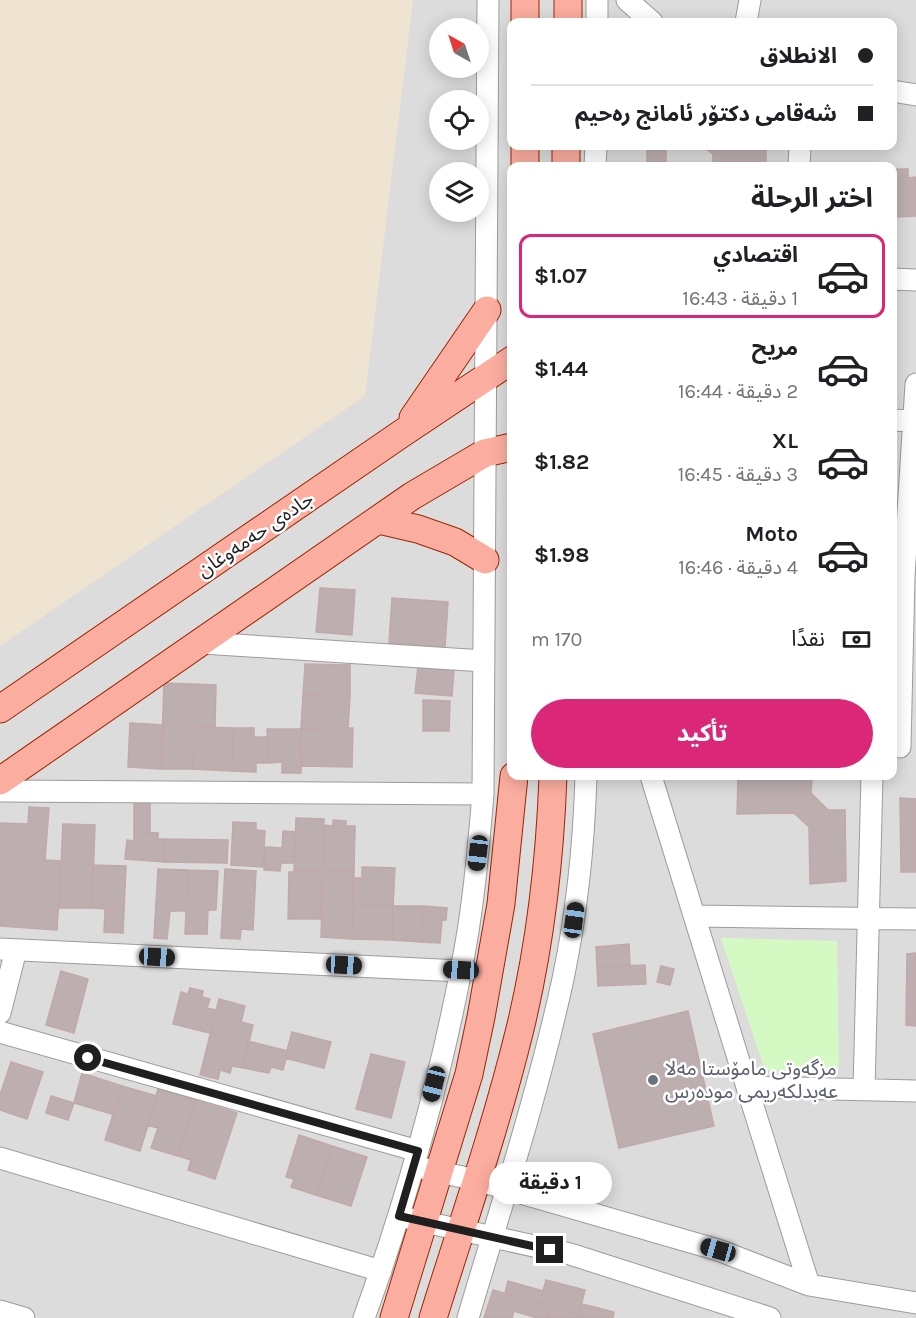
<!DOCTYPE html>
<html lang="ar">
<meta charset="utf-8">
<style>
:root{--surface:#fff;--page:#f6f6f6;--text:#202124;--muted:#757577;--line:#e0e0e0;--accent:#db2777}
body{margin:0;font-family:Karla,"Noto Sans Arabic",sans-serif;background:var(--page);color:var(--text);direction:rtl;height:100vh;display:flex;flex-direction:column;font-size:22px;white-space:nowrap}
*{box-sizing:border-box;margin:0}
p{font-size:20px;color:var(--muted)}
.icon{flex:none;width:33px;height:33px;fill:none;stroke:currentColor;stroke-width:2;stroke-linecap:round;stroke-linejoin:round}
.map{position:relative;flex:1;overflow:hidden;direction:ltr}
.panel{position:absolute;left:507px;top:162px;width:390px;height:618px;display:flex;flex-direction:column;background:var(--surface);border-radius:12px;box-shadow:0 3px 15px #0003;direction:rtl}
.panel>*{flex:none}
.banner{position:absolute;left:507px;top:18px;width:390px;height:132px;border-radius:12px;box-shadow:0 3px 15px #0003;direction:rtl;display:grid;align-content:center;height:132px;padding:0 24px;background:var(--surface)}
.needle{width:39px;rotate:321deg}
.tools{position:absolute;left:429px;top:18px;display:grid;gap:12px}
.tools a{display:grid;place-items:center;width:60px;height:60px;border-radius:50%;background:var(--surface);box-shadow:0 3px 15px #0003;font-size:30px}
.end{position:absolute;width:27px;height:27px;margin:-14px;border:8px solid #1f1f1f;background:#fff;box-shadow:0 0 0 3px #fff}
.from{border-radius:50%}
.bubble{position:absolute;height:42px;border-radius:21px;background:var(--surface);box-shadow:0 3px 15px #0003;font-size:20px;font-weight:700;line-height:42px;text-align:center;direction:rtl}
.car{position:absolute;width:18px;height:36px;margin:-18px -9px;border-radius:8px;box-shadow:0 0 4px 2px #0007;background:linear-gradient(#222 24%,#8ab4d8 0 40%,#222 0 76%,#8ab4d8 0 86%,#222 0)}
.banner b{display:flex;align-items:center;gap:21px;height:57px;font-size:22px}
.banner b+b{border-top:2px solid var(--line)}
.banner i{width:15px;height:15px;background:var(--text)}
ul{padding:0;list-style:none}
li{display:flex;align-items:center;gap:18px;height:84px;margin:0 12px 9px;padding:0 12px;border:3px solid transparent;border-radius:12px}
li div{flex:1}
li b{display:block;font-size:22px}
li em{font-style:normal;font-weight:700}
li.on{border-color:var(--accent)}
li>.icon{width:54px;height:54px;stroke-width:1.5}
h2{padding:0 24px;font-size:27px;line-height:72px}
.pay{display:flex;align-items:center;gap:15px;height:66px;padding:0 24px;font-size:22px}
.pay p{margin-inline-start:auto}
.button{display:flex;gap:12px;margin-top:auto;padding:12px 24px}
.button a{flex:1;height:69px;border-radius:36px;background:var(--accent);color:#fff;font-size:24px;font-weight:700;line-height:69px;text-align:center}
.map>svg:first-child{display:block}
.residential{fill:#dddcdd;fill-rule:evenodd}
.farmland{fill:#eee4d1}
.park{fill:#d5f9c3}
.building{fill:#bdafaf;stroke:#c2a8a8;stroke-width:1.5}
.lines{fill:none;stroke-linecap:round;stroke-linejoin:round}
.minor-casing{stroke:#9c9c9c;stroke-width:23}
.major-casing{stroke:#9a2701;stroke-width:29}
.minor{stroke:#fff;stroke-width:21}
.major{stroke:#fbad9f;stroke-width:27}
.route{stroke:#1f1f1f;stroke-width:8}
.worship-dot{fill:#6b7280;stroke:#fff;stroke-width:2}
.labels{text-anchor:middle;stroke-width:5;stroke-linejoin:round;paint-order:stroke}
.street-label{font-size:20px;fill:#1f1f1f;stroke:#fff}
.worship-label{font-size:20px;fill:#5b616d;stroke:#fff;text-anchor:start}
</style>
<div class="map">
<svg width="916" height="1318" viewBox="0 0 916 1318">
<rect width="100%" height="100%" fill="#f0e8e6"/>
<!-- residential -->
<path class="residential" d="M189,0H916V1318H0V256ZM512,22H892V146H512ZM440,28H478V68H440ZM440,100H478V140H440ZM512,166H892V776H512ZM440,172H478V212H440Z"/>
<!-- farmland -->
<path class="farmland" d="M0,0H413L365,396L0,646Z"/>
<!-- park -->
<path class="park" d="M721,938L837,941L839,1069L765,1070Z"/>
<!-- building -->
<path class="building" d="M647,146H666V166H647Z
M702,146H766V166H713V154Z
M892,169H908V178L916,177V216L892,217Z
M320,588L355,590L352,635L316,632Z
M392,598L448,602L445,647L389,643Z
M305,664L350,665V696L303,695Z
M418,666L454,669L452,696L415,693Z
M164,683L216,685L215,728L195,727L193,769H161Z
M303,695L350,696L348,728L301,729Z
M423,700L450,701L449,731H423Z
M130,723L164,725L161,769L128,767Z
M195,727L233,728L232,771L193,769Z
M233,728H254V737H268V763H256V772L232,771Z
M353,728L352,767L302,766L301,729Z
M267,729H301V773H282V762L268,763Z
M812,777L811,793L828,810H845L846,881L810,884L809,827L794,813L737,814L738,778Z
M900,798L916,799V872H901Z
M134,800H150V833L134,832Z
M29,807L49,808L45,860L61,861L57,930L0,926V823L28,824Z
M296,818L324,819L323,871H294Z
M333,820L346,821V826H355L354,871H323L324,825L333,826Z
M233,822L256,823V830L265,831L263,867L231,865Z
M63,824L95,825L92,908H59Z
M283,831L296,832L294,863H281L280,871L264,870L265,847L282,848Z
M134,832L158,833V839H165L164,862L125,859L127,840L134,841Z
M165,839L228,840L227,863L164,862Z
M93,865L126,866L124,910L92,908Z
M362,867L395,868L393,906H353V878H362Z
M158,869L188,870L186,911H170L167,939L154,938Z
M225,869L256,871L253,930L241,929L240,939L221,938Z
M188,870L218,871L216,910H208L207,934H185Z
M323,871L320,919H288L289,872Z
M323,871H354L352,939L321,937Z
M353,906H393L392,940L352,939Z
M393,906H423L421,942L392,940Z
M423,906L447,908L446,920H442L440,943L421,942Z
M105,909L124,910L123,933L104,932Z
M629,944L630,965L597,967L596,947Z
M916,953V1026L906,1025L907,954Z
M645,965L646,984L598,986L597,967Z
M661,966L674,969L670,985L657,982Z
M61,971L88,979L74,1033L46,1025Z
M190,988L203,991L202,997L210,999L207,1008L216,1010L210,1033L173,1024L181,992L188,994Z
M219,999L245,1006L241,1022L253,1025L243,1068L232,1066L230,1073L220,1070L218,1079L200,1075Z
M688,1011L714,1126L619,1148L593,1034Z
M292,1032L331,1042L324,1068L285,1058Z
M248,1041L288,1051L283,1070L271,1067L269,1073L243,1068Z
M371,1054L405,1062L391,1118L356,1109Z
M11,1062L43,1072L27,1119L0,1110V1095Z
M82,1073L122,1086L112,1114L74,1103Z
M122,1086L157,1096L140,1151L105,1140Z
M158,1089L195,1100L178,1156L151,1148L158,1128L147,1125Z
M51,1096L74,1103L68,1120L46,1113Z
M195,1100L237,1113L215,1179L188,1170L191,1160L178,1156Z
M299,1135L332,1146L316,1195L291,1187L294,1179L286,1177Z
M332,1146L367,1157L351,1206L316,1195Z
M546,1280L585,1290L579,1314L505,1293L508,1281L543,1291Z
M493,1290L550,1306L548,1318H537L514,1311L512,1318H484Z
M582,1304L614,1312L613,1318H579Z
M550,1306L579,1314L578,1318H548Z"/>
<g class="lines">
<!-- minor casing -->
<g class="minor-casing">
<path id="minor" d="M627,0L652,22
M597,22V0
M746,22L750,0
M892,91L916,95
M595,166L596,146
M799,166L800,146
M892,279L916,280
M892,420L913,421
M203,643L484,661
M900,747L904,577L916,384
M651,776L747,1087L916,1091
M0,791L483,794
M695,916L916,919
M0,949L461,971
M0,1013L16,950
M0,1032L418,1151
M747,1087L809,1285
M864,1089L872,776
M0,1158L381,1271
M426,1169L476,1180L718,1250L809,1285L916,1303
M411,1219L570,1254L770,1318
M0,1311L24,1318
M364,1318C405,1205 438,1088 461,970C473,912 478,853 483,794L488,0
M468,1318C501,1206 538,1094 563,979C577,912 584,844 586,776"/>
</g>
<!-- major casing -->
<g class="major-casing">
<path id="major" d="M525,22V0
M568,22V0
M525,166V146
M566,166V146
M413,418L487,310
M379,520L418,529L455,542L485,560
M0,709L401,434L512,360
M0,781L412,496L485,453L512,447
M394,1318L469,1074L481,1017L501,904L514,776
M433,1318C463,1222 496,1127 520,1029C540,946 550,860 553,776"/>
</g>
<!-- minor -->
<use href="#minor" class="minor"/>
<!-- major -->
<use href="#major" class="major"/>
</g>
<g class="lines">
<!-- route -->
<path class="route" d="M88,1058L418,1151L399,1216L550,1250"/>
</g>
<!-- markers -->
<circle class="worship-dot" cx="653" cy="1080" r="6"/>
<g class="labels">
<!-- street labels -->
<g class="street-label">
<text transform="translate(255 534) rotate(-34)" y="7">جادەی حەمەوغان</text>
</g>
<!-- worship labels -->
<g class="worship-label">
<text x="665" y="1075">مزگەوتی مامۆستا مەلا<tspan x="665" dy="23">عەبدلکەریمی مودەرس</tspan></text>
</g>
</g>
</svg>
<div class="tools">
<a><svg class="needle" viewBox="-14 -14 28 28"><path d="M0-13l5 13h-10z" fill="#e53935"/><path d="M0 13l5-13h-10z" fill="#757577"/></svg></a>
<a><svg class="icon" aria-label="locate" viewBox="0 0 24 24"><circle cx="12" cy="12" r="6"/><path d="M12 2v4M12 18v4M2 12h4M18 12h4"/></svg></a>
<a><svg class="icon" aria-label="layers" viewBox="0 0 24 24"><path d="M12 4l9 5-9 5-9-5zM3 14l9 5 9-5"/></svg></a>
</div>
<i class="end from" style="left:88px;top:1058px"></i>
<i class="end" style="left:550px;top:1250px"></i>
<div class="bubble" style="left:489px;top:1162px;width:123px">1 دقيقة</div>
<i class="car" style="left:478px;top:853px;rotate:187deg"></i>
<i class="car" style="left:574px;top:920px;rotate:8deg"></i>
<i class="car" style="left:157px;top:957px;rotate:93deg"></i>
<i class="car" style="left:344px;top:965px;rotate:93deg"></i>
<i class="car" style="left:461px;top:970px;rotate:273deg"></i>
<i class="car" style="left:434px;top:1084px;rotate:194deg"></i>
<i class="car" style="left:718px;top:1250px;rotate:286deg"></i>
<div class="banner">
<b><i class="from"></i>الانطلاق</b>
<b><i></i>شەقامی دکتۆر ئامانج رەحیم</b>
</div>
<section class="panel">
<h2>اختر الرحلة</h2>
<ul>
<li class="on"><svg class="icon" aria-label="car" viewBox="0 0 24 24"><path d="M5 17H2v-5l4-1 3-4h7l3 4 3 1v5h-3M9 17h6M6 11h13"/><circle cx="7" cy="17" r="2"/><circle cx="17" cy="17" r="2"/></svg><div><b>اقتصادي</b><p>1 دقيقة · 16:43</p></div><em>$1.07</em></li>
<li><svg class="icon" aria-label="car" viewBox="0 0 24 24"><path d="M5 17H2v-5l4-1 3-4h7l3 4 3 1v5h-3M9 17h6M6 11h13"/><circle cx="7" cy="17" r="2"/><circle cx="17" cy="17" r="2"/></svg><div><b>مريح</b><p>2 دقيقة · 16:44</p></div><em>$1.44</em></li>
<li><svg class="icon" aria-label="car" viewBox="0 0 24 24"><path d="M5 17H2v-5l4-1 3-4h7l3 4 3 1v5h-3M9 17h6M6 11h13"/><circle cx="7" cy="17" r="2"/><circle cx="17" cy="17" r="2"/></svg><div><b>XL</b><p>3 دقيقة · 16:45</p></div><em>$1.82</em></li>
<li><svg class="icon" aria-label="car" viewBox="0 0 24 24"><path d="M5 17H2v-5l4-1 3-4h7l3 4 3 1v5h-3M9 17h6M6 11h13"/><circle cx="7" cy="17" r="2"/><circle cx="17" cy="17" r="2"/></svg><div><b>Moto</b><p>4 دقيقة · 16:46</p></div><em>$1.98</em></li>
</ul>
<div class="pay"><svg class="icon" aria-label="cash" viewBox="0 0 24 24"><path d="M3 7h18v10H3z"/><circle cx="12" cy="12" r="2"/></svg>نقدًا<p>170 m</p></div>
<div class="button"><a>تأكيد</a></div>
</section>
</div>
